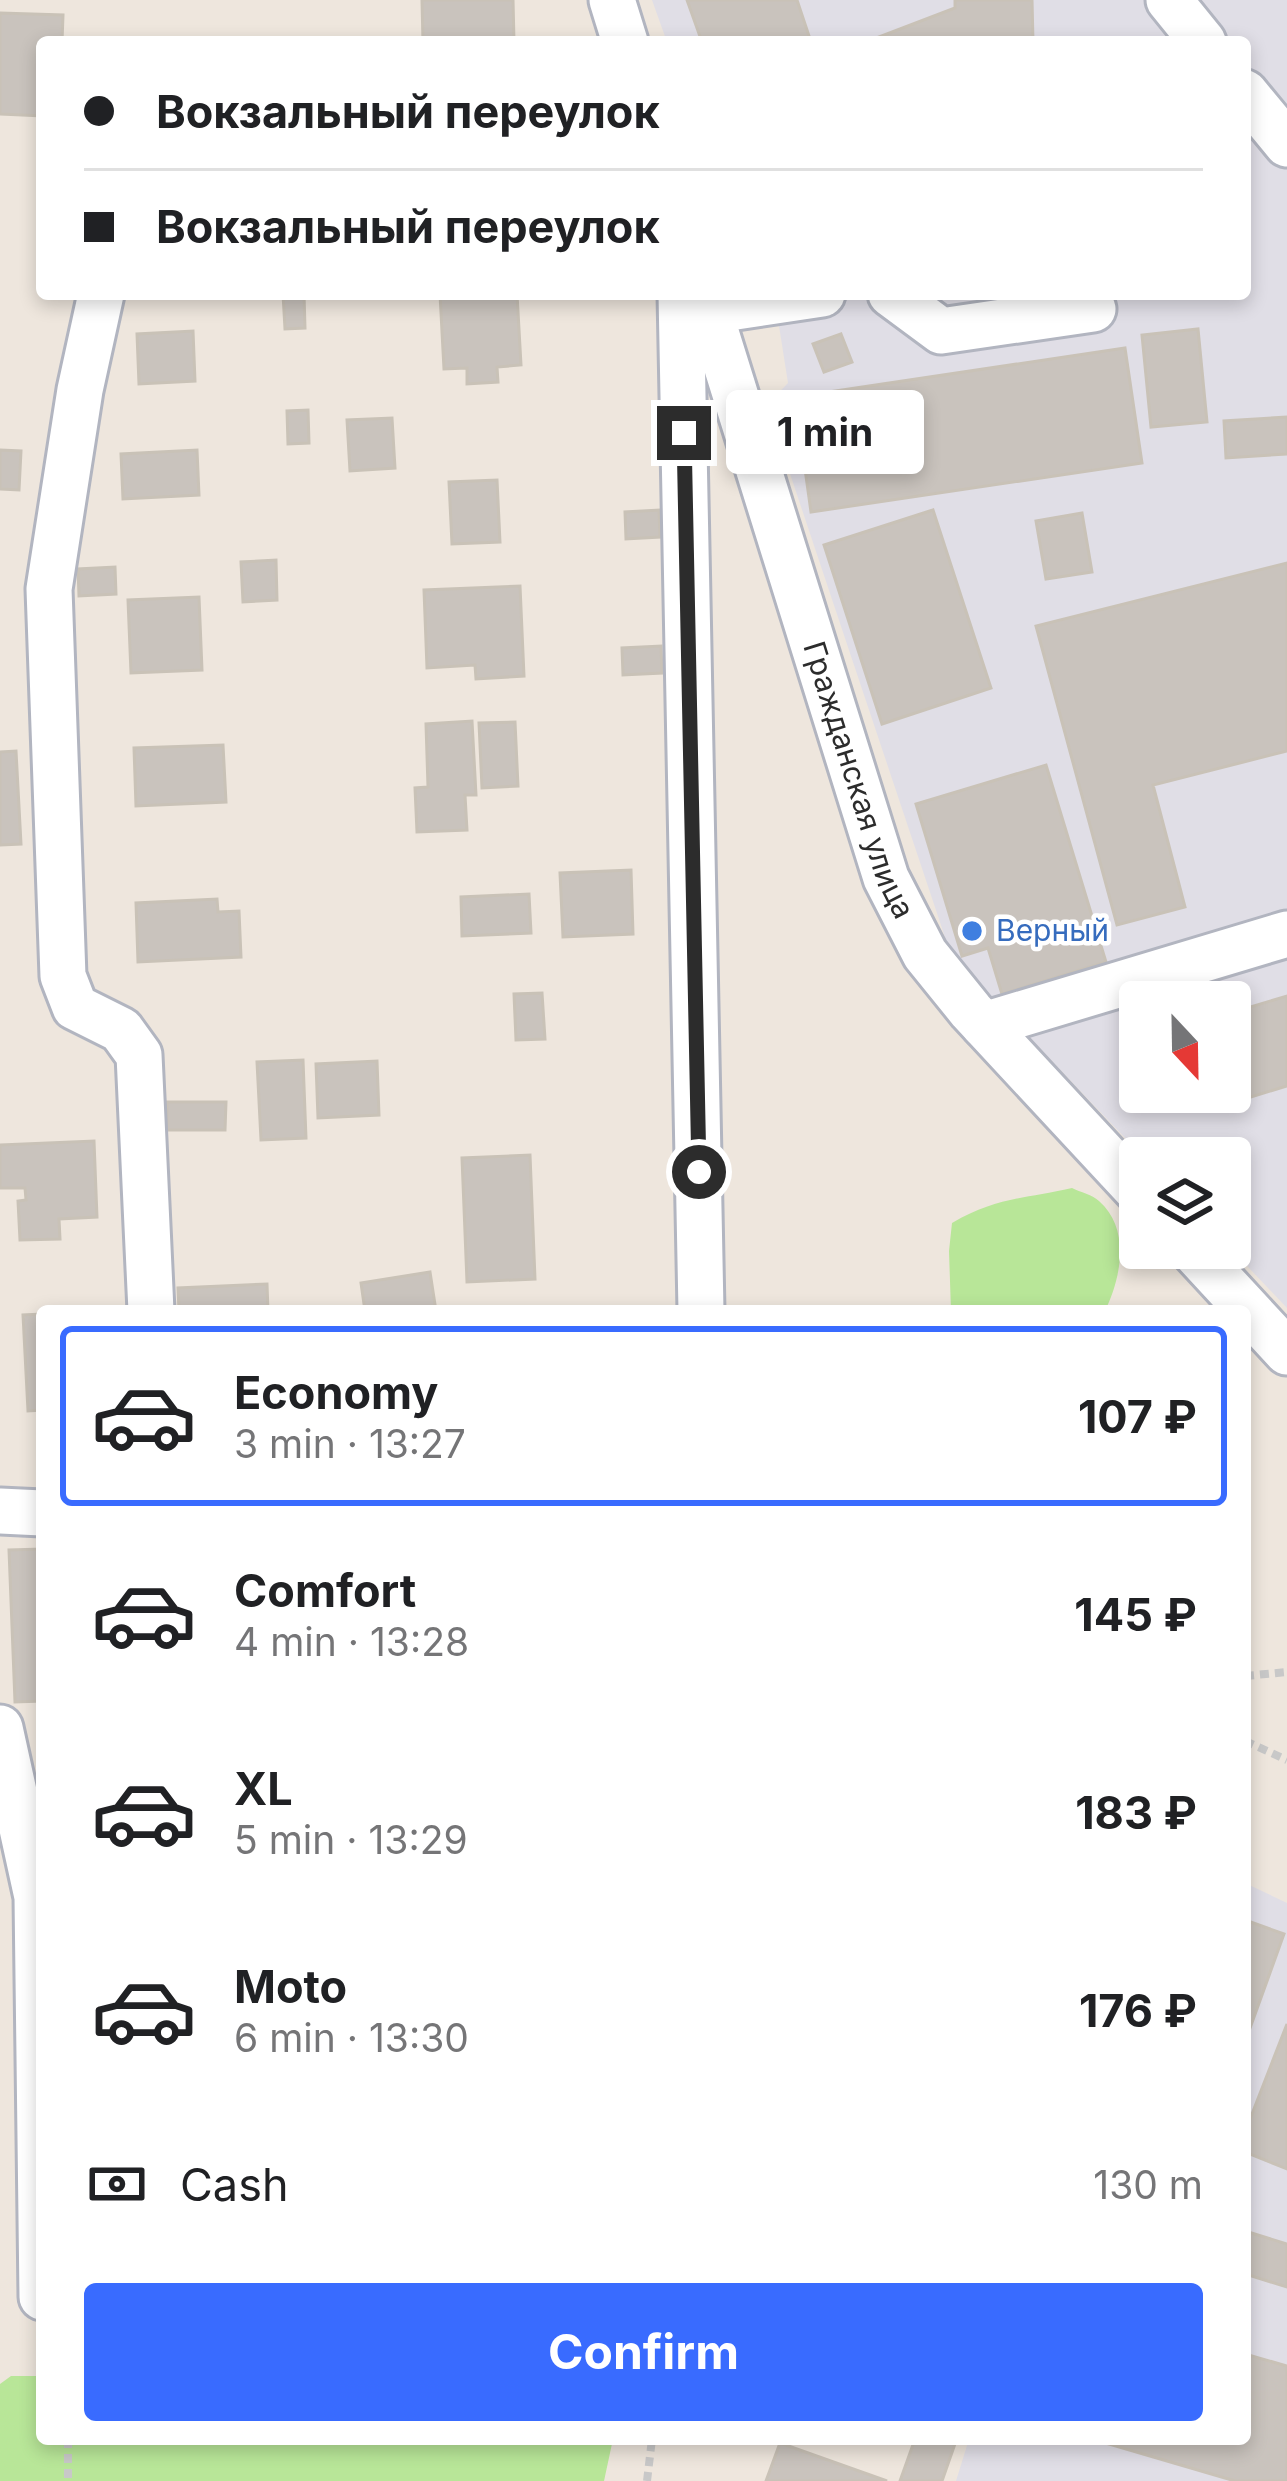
<!DOCTYPE html>
<meta charset="utf-8">
<style>
:root{--surface:#fff;--page:#f2f2f2;--text:#202124;--muted:#757577;--line:#e0e0e0;--accent:#396bff}
body{margin:0;font-family:Inter,sans-serif;background:var(--page);color:var(--text);height:100vh;display:flex;flex-direction:column;font-size:45px;white-space:nowrap}
*{box-sizing:border-box;margin:0}
p{font-size:39px;color:var(--muted)}
.icon{flex:none;width:66px;height:66px;fill:none;stroke:currentColor;stroke-width:2;stroke-linecap:round;stroke-linejoin:round}
.map{position:relative;flex:1;overflow:hidden}
.sheet{position:absolute;left:36px;top:1305px;width:1215px;height:1140px;display:flex;flex-direction:column;background:var(--surface);border-radius:12px;box-shadow:0 6px 18px #0003}
.sheet>*{flex:none}
.hud{position:absolute;left:36px;top:36px;width:1215px;height:264px;border-radius:12px;box-shadow:0 6px 18px #0003;display:grid;align-content:center;height:264px;padding:0 48px;background:var(--surface)}
.needle{width:78px;rotate:158deg}
.controls{position:absolute;left:1119px;top:981px;display:grid;gap:24px}
.controls a{display:grid;place-items:center;width:132px;height:132px;border-radius:12px;background:var(--surface);box-shadow:0 6px 18px #0003;font-size:60px}
.end{position:absolute;width:54px;height:54px;margin:-27px;border:15px solid #2c2c2c;background:#fff;box-shadow:0 0 0 6px #fff}
.from{border-radius:50%}
.bubble{position:absolute;height:84px;border-radius:12px;background:var(--surface);box-shadow:0 6px 18px #0003;font-size:39px;font-weight:700;line-height:84px;text-align:center}
.hud b{display:flex;align-items:center;gap:42px;height:114px;font-size:45px}
.hud b+b{border-top:3px solid var(--line)}
.hud i{width:30px;height:30px;background:var(--text)}
ul{padding:21px 0 0;list-style:none}
li{display:flex;align-items:center;gap:36px;height:180px;margin:0 24px 18px;padding:0 24px;border:6px solid transparent;border-radius:12px}
li div{flex:1}
li b{display:block;font-size:45px}
li em{font-style:normal;font-weight:700}
li.active{border-color:var(--accent)}
li>.icon{width:108px;height:108px;stroke-width:1.5}
.pay{display:flex;align-items:center;gap:30px;height:132px;padding:0 48px;font-size:45px}
.pay p{margin-inline-start:auto}
.primary-button{display:flex;gap:24px;margin-top:auto;padding:24px 48px}
.primary-button a{flex:1;height:138px;border-radius:12px;background:var(--accent);color:#fff;font-size:48px;font-weight:700;line-height:138px;text-align:center}
.map>svg:first-child{display:block}
.industrial{fill:#e0dee6;fill-rule:evenodd}
.green{fill:#b8e698}
.building{fill:#c9c3bd;stroke:#c9c2b7;stroke-width:3}
.lines{fill:none;stroke-linecap:round;stroke-linejoin:round}
.minor-casing{stroke:#b2b5c0;stroke-width:51}
.path{stroke:#c8c8c8;stroke-width:8;stroke-dasharray:9 6;stroke-linecap:butt}
.minor{stroke:#fff;stroke-width:45}
.route{stroke:#2c2c2c;stroke-width:15}
.shop-dot{fill:#3f7fe0;stroke:#fff;stroke-width:4.5}
.labels{text-anchor:middle;stroke-width:9;stroke-linejoin:round;paint-order:stroke}
.street-label{font-size:30px;fill:#2c2c2c;stroke:#fff}
.shop-label{font-size:30px;fill:#366cbe;stroke:#fff;text-anchor:start}
</style>
<div class="map">
<svg width="1287" height="2481" viewBox="0 0 1287 2481">
<rect width="100%" height="100%" fill="#eee6dd"/>
<!-- industrial -->
<path class="industrial" d="M652,0H1287V1308L1230,1248V1158H1144L951,955L767,405L788,383L774,294H1245V42H667ZM1140,1002H1230V1092H1140Z
M1245,1883L1287,1903V2481H956L969,2439H1245Z"/>
<!-- green -->
<path class="green" d="M1072,1188C1080,1192 1093,1195 1099,1201C1131,1229 1121,1278 1105,1311H951L949,1251L952,1223C997,1197 1024,1199 1072,1188Z
M11,2376H42V2439H613L604,2481H0V2384Z"/>
<!-- building -->
<path class="building" d="M422,0H513L514,42H423Z
M687,0H797L811,42H702Z
M955,0H1032L1033,42H866L955,8Z
M0,13L63,15L62,42H71H42V116L0,114Z
M283,294H304L305,328L285,329Z
M440,294H517L521,365L497,367L498,382L467,384V368L444,369Z
M1198,329L1207,422L1151,427L1142,335Z
M193,331L195,381L139,384L137,334Z
M841,334L852,362L824,372L813,344Z
M1125,348L1142,463L811,512L795,397Z
M308,410L309,443L288,444L287,411Z
M1287,417V454L1226,458L1224,421Z
M392,418L395,468L350,471L347,420Z
M0,450L21,451L19,490L0,489Z
M197,450L199,495L123,499L121,454Z
M497,480L500,542L452,544L449,482Z
M659,510L660,537L626,539L625,512Z
M933,510L991,688L882,724L824,545Z
M1082,513L1092,572L1046,579L1036,521Z
M276,560L277,600L243,602L241,562Z
M1287,563V751L1153,785L1185,907L1117,925L1036,626Z
M115,567L116,594L79,596L78,569Z
M520,586L524,676L476,679L475,665L427,668L424,590Z
M199,597L202,670L131,673L128,600Z
M661,646L662,673L623,675L622,648Z
M472,721L476,795H465L467,830L417,832L415,788L428,787L426,724Z
M515,722L518,786L482,788L479,723Z
M223,745L226,802L136,806L134,748Z
M16,751L21,844L0,845V752Z
M1046,765L1106,962L1002,994L988,948L962,956L916,804Z
M631,870L633,934L563,937L560,873Z
M529,894L531,933L462,936L461,897Z
M217,899L218,912L239,911L241,957L138,962L136,903Z
M542,993L545,1039L516,1040L514,994Z
M1287,996V1086L1244,1099L1230,1050V1013Z
M303,1060L306,1138L261,1140L257,1062Z
M377,1061L379,1115L318,1118L316,1064Z
M167,1102H226L225,1130H167Z
M94,1141L97,1217L59,1219L60,1239L20,1240L18,1201L26,1200L25,1188H0V1145Z
M530,1155L535,1279L467,1282L462,1158Z
M430,1272L436,1311H365L361,1283Z
M267,1284L268,1311H179L178,1288Z
M42,1314V1410L28,1411L23,1315Z
M42,1549V1701L15,1702L9,1550Z
M1245,1920L1284,1934L1245,2042Z
M1287,2024V2169L1245,2152V2132Z
M1245,2231L1287,2244V2287L1245,2274Z
M1245,2354L1287,2366V2481H1235L1092,2439H1245Z
M915,2439L956,2441L942,2481H900Z
M780,2443L887,2481H766Z"/>
<g class="lines">
<!-- minor casing -->
<g class="minor-casing">
<g id="minor">
<path d="M612,0L625,42"/>
<path d="M1169,0L1203,42"/>
<path d="M1245,93L1287,144"/>
<path d="M101,294L80,390L49,589L63,976L75,1007L121,1030L139,1055L151,1311"/>
<path d="M681,294L701,1311"/>
<path id="s1" d="M704,294L886,878L925,954L971,1011L1140,1193"/>
<path d="M891,294L941,331L1093,309"/>
<path d="M709,311L822,294"/>
<path d="M984,1025L1287,934"/>
<path d="M1191,1248L1287,1352"/>
<path d="M0,1511L42,1513"/>
<path d="M0,1728L37,1897L42,2297"/>
</g>
</g>
<!-- path -->
<path class="path" d="M1245,1676L1287,1672
M1245,1741L1287,1760
M68,2439V2481
M647,2481L652,2439"/>
<!-- minor -->
<use href="#minor" class="minor"/>
</g>
<g class="lines">
<!-- route -->
<path class="route" d="M684,433L699,1172"/>
</g>
<!-- markers -->
<circle class="shop-dot" cx="972" cy="931" r="12"/>
<g class="labels">
<!-- street labels -->
<g class="street-label">
<text dy="10" stroke="none"><textPath href="#s1" startOffset="510">Гражданская улица</textPath></text>
</g>
<!-- shop labels -->
<g class="shop-label">
<text x="996" y="941">Верный</text>
</g>
</g>
</svg>
<div class="controls">
<a><svg class="needle" viewBox="-14 -14 28 28"><path d="M0-13l5 13h-10z" fill="#e53935"/><path d="M0 13l5-13h-10z" fill="#757577"/></svg></a>
<a><svg class="icon" aria-label="layers" viewBox="0 0 24 24"><path d="M12 4l9 5-9 5-9-5zM3 14l9 5 9-5"/></svg></a>
</div>
<i class="end from" style="left:699px;top:1172px"></i>
<i class="end" style="left:684px;top:433px"></i>
<div class="bubble" style="left:726px;top:390px;width:198px">1 min</div>
<div class="hud">
<b><i class="from"></i>Вокзальный переулок</b>
<b><i></i>Вокзальный переулок</b>
</div>
<section class="sheet">
<ul>
<li class="active"><svg class="icon" aria-label="car" viewBox="0 0 24 24"><path d="M5 17H2v-5l4-1 3-4h7l3 4 3 1v5h-3M9 17h6M6 11h13"/><circle cx="7" cy="17" r="2"/><circle cx="17" cy="17" r="2"/></svg><div><b>Economy</b><p>3 min · 13:27</p></div><em>107 ₽</em></li>
<li><svg class="icon" aria-label="car" viewBox="0 0 24 24"><path d="M5 17H2v-5l4-1 3-4h7l3 4 3 1v5h-3M9 17h6M6 11h13"/><circle cx="7" cy="17" r="2"/><circle cx="17" cy="17" r="2"/></svg><div><b>Comfort</b><p>4 min · 13:28</p></div><em>145 ₽</em></li>
<li><svg class="icon" aria-label="car" viewBox="0 0 24 24"><path d="M5 17H2v-5l4-1 3-4h7l3 4 3 1v5h-3M9 17h6M6 11h13"/><circle cx="7" cy="17" r="2"/><circle cx="17" cy="17" r="2"/></svg><div><b>XL</b><p>5 min · 13:29</p></div><em>183 ₽</em></li>
<li><svg class="icon" aria-label="car" viewBox="0 0 24 24"><path d="M5 17H2v-5l4-1 3-4h7l3 4 3 1v5h-3M9 17h6M6 11h13"/><circle cx="7" cy="17" r="2"/><circle cx="17" cy="17" r="2"/></svg><div><b>Moto</b><p>6 min · 13:30</p></div><em>176 ₽</em></li>
</ul>
<div class="pay"><svg class="icon" aria-label="cash" viewBox="0 0 24 24"><path d="M3 7h18v10H3z"/><circle cx="12" cy="12" r="2"/></svg>Cash<p>130 m</p></div>
<div class="primary-button"><a>Confirm</a></div>
</section>
</div>
